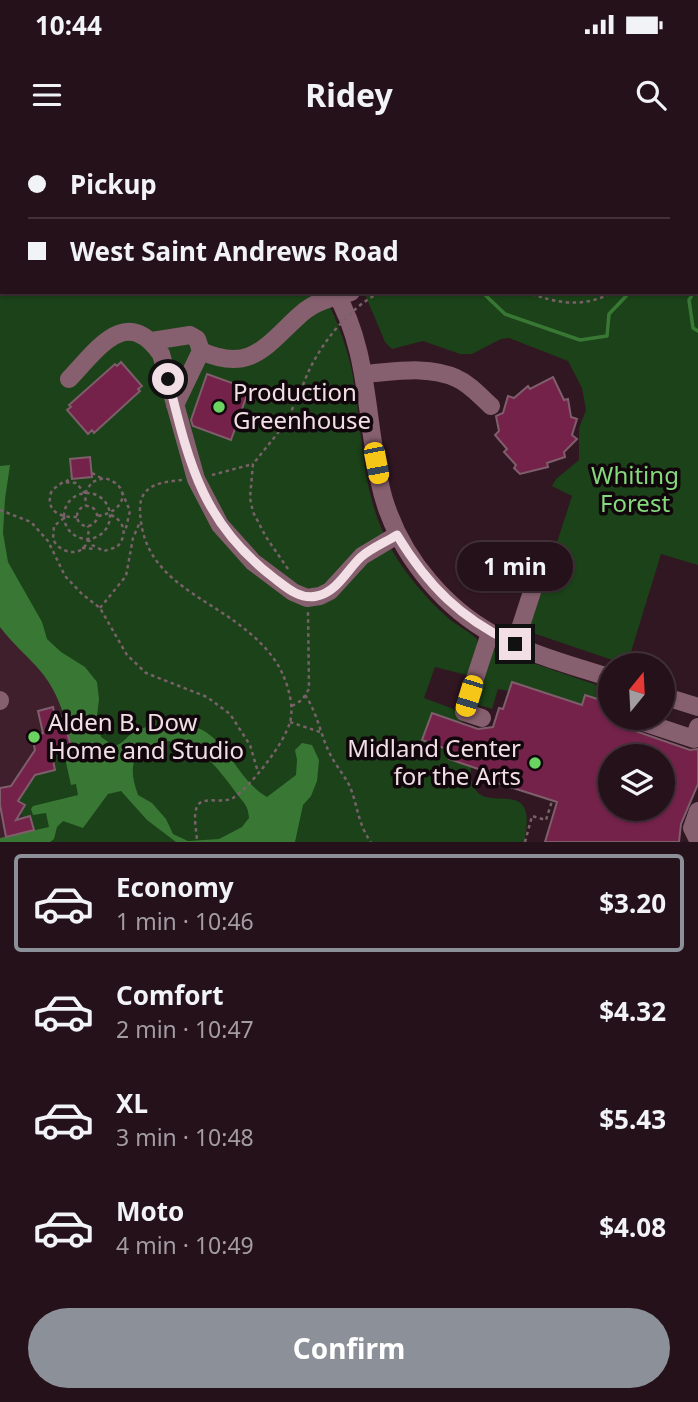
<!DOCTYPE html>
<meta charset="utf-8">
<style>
:root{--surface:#25111a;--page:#2d1a23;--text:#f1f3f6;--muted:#a39da2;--line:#423139;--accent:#8c9099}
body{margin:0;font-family:"Noto Sans",sans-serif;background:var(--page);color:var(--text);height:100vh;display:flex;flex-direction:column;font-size:26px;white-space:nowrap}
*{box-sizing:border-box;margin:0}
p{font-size:23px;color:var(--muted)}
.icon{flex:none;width:38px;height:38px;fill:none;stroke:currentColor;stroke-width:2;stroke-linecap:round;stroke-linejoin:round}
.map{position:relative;height:702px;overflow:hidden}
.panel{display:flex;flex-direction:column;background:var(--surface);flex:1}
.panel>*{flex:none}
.guide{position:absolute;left:0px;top:0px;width:698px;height:154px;box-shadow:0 2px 5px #0004,0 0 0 2px var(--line);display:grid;align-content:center;height:154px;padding:0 28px;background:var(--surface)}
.needle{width:46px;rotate:18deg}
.buttons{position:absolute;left:598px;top:513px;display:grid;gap:14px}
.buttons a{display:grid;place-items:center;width:77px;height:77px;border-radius:50%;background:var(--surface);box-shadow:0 2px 5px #0004,0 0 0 2px var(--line);font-size:35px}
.end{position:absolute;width:32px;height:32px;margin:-16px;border:9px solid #f2dfe5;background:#111;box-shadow:0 0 0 4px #111}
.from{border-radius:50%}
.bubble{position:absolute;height:49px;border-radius:24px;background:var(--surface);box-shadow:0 2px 5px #0004,0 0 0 2px var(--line);font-size:23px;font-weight:700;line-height:49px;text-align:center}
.car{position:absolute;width:21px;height:42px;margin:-21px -10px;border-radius:9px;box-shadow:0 0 5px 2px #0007;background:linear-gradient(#f5c518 24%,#345 0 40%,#f5c518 0 76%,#345 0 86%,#f5c518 0)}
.guide b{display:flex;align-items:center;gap:24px;height:66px;font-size:26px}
.guide b+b{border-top:2px solid var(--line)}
.guide i{width:18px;height:18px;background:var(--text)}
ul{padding:12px 0 0;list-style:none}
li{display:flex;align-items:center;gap:21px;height:98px;margin:0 14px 10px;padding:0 14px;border:4px solid transparent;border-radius:7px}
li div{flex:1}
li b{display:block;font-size:26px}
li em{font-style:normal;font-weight:700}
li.selected{border-color:var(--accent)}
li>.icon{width:63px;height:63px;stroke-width:1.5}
.primary-button{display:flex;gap:14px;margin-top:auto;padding:14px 28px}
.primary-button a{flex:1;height:80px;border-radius:42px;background:var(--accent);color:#fff;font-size:28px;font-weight:700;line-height:80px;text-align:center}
.status{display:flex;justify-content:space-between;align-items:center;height:49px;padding:0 35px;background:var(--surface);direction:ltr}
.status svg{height:19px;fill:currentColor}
header{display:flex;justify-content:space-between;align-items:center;height:91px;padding:0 28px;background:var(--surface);font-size:32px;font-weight:700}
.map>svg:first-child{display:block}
.built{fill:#401f2d}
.green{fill:#1b4218}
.water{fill:#397834;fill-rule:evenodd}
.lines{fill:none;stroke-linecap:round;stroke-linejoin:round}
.stream{stroke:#397834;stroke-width:3.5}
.building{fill:#74224a;stroke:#7e5e6a;stroke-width:2;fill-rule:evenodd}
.path{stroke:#79616a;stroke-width:2.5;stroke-dasharray:3.5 3.5;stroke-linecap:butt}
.minor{stroke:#87606f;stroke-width:18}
.path-bridge{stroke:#79616a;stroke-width:2.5;stroke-dasharray:3.5 3.5;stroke-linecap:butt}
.route{stroke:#f2dfe5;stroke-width:9}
.poi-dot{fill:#6bd362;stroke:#11060b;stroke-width:2.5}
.labels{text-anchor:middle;stroke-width:7;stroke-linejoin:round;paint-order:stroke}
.poi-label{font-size:24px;fill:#f2dfe5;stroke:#11060b;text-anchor:start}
.park-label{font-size:24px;fill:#84d97c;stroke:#11060b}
</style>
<div class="status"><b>10:44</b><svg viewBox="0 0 49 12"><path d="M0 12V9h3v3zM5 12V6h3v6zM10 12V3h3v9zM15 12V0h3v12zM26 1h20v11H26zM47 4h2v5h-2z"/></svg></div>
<header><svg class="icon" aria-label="menu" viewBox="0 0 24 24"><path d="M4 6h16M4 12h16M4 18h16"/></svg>Ridey<svg class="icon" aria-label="search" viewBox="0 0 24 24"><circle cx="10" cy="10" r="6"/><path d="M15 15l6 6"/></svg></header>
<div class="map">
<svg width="698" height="702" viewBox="0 0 698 702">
<rect width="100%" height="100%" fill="#311722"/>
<!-- built -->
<path class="built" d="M0,487L42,530L57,552L71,606L55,630L19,661L25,665L34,690L0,698Z"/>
<!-- green -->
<path class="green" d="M0,0H698V425L661,414L627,525L530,492L529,489L572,356L552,346L556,339L579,320V288L586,270L582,248L568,221L509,198L501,199L472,214H460L423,201L392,209L385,202L364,152H696V2H2L0,49Z
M0,94H2V152H323C335,176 345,200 351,227C364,290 359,354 393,412C407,436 427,459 447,477C457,486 469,491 477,499L478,504L467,535L435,527L424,558L470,575L463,578L461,583L432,573L423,600L452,611L450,619L471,626C468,693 542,621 524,702H0V698L34,690L30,677L23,678L21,672L25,665L18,660L35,635L55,630L51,610L71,605L57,552L42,530L0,487Z
M495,510L611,550V575L606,574L609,563L585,555L582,565L512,542L509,551L498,549L492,569L479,565L475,561L492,512Z"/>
<!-- water -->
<path class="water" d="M10,325L5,359L3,393L8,422L42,482L47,499L61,512L85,527L97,542L99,559L97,576L101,597L114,606C124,604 126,596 135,591C146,586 161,583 172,583C226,582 230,636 267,657L296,635L297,620L295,610L302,603L312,605L319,620L317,641L311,656L303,665L295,702H176L147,680L121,651L108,654L83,688L63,681L57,687L54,699L50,702H0V698L49,687L46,673L33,675L31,669L33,666L78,655L76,644L71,645L63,609L72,607L66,589L58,590L56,583L63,573C48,527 26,521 0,487V326ZM166,601C199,602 216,626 234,650C242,662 248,663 249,678L242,687L219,699L188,701L173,694L166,679L152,663L138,655C127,625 132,607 166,601Z"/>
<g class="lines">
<!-- stream -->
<path class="stream" d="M696,112H698
M0,119L2,118
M696,150L698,148
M482,152L505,174L580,200L607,196L609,174L630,152
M694,152L689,160L693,188L698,191"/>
</g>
<!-- building -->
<path class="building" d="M121,222L142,246L138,249L140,251L94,293L92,290L88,294L67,270L71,267L69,265L115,224L117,226Z
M207,234L249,249L231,300L193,286L191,280Z
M553,237L564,260L568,259L571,277L577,279L572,295L577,299L564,312L565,317L547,323L548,327L520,334L514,328L516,325L504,312L507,309L495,295L499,291L496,276L503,273L508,256L514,258L528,246L530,249Z
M90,317L92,337L72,339L70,319Z
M512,542L582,565L585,555L610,563L606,574L611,575V578H620L619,583L627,588L690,610L698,609V644L681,684L679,702H545L557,662L488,640L490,633L449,619L452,611L422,600L432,573L478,589L493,587L499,568L503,569ZM611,616H663V668H611Z
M53,567L58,590L66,589L71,606L51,610L55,630L35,635L18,661L25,665L16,680L30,676L34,690L6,697L0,665V648L11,646L35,610L32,597L43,593L38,571Z"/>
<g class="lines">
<!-- path -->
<path class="path" d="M525,152C557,163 583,169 613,152
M92,333L101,338
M212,335L253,324
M182,340C162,342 140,344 140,369C141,438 202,454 246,490C261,502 276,518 283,535C289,548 294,568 290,582C284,604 251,646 233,658C223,664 204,656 198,665C192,674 197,692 197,702
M66,342L72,336
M122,352L130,371L125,392
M64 376a23 23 0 1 1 46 0a23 23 0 1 1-46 0Z
M85,353L92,342L104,338C132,345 127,372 97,376
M77 376a10 10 0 1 1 20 0a10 10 0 1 1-20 0Z
M0,370L31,382L48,401L65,436L82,454L100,468L127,515L146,533L207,557L230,574L250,605L258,632
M77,377C59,378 44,370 52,350L63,342L76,343L85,353L86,366
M64,378L54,386L53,399C59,414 85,419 88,398C89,394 88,390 88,386
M88,399L92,405L104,411L117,407C127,396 126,382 111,375
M82,408L96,409
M288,429L266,397L253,372L250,358L252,335L253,324L286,283L303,245
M100,468L126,436L133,398L140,382
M305,555C318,574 320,594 330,614C336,626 345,636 350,647C358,666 358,685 371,702
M292,566L302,560L309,549L308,472
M290,582L320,592
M525,702L532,676L546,680L552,661"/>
<!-- minor -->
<path class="minor" d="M494,0L500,2
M666,2L667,0
M0,73L2,72
M696,91L698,92
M335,152C361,195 365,247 372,296C376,322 379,349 389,374C407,422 446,468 491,493C528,514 571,525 611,538
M152,201L190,195L197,199L201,211C252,234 267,204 301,174C314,162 333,157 351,152
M363,234C393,232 428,225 456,238C470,244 480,256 491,266
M69,239C97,210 126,164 161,214L196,339L220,385L253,422L293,452L307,458L320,456L330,451L362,416L397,395
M175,265L201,211
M515,504L542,421
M663,556L698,567
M0,560V561
M482,578L464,572L490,493
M631,578L694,599L698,587
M698,671L692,688L698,700"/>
<!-- path-bridge -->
<path class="path-bridge" d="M303,245C316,209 345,171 380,152"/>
</g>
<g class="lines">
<!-- route -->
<path class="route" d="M168,239C189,323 202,383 274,438C287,448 300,460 317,456C337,452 347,430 361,417C371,408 386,402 397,395C428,446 461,479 515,504"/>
</g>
<!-- markers -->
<g class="poi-dot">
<circle cx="219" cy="267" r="7"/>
<circle cx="34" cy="597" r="7"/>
<circle cx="535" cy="623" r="7"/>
</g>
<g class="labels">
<!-- poi labels -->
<g class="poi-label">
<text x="233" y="261">Production<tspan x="233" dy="28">Greenhouse</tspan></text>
<text x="48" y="591">Alden B. Dow<tspan x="48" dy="28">Home and Studio</tspan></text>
<text x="521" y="617" text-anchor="end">Midland Center<tspan x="521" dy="28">for the Arts</tspan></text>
</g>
<!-- park labels -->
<g class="park-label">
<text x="635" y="344">Whiting<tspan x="635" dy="28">Forest</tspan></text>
</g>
</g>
</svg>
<div class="buttons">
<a><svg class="needle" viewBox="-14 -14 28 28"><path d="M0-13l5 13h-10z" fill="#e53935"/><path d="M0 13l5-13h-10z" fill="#a39da2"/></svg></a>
<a><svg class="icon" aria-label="layers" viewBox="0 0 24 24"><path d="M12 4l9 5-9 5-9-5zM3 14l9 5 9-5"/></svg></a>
</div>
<i class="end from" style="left:168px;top:239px"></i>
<i class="end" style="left:515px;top:504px"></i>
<div class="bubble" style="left:457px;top:402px;width:116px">1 min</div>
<i class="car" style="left:376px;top:323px;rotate:169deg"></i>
<i class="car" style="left:469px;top:556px;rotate:197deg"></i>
<div class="guide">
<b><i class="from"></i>Pickup</b>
<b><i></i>West Saint Andrews Road</b>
</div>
</div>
<section class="panel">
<ul>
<li class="selected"><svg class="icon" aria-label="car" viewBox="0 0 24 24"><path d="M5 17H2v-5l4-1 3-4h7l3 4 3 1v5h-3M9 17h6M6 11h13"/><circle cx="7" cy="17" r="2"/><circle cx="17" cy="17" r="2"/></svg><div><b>Economy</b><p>1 min · 10:46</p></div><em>$3.20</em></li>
<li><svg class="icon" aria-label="car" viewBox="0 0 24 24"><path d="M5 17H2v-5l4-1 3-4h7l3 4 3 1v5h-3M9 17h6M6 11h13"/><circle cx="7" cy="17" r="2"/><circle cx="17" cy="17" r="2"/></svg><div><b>Comfort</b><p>2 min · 10:47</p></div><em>$4.32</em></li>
<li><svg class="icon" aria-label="car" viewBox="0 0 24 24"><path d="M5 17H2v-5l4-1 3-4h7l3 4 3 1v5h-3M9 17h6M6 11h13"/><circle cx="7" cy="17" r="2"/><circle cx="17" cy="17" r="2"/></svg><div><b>XL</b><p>3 min · 10:48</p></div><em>$5.43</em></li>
<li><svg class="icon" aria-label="car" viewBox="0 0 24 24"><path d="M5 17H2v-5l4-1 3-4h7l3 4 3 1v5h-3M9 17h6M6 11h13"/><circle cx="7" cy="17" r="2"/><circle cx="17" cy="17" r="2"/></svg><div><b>Moto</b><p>4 min · 10:49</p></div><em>$4.08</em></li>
</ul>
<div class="primary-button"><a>Confirm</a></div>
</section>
